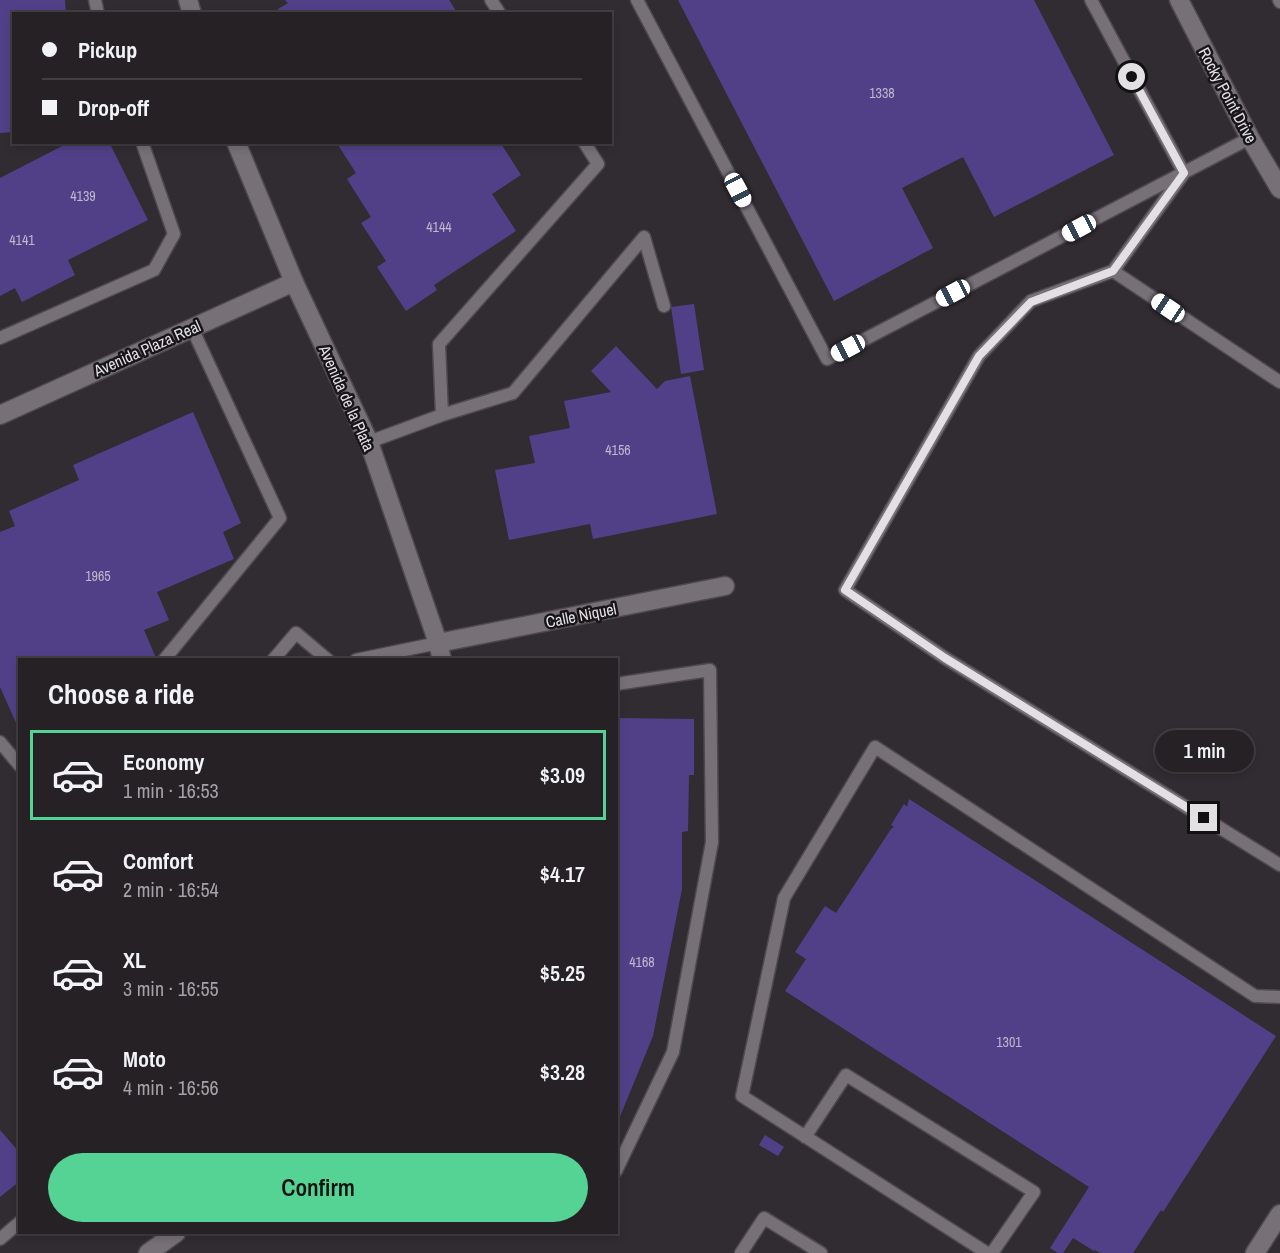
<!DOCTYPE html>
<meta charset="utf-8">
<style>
:root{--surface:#252125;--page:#312e32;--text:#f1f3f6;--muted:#a3a3a7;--line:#423e42;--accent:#54d395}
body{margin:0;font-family:"Archivo Narrow",sans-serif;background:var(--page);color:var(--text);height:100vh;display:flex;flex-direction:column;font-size:22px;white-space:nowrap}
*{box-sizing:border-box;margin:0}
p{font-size:20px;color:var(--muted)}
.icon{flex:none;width:33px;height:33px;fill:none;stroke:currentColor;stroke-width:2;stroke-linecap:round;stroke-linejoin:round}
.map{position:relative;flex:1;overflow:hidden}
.sheet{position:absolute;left:18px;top:658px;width:600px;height:576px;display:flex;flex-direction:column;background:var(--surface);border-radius:0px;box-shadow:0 3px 9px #0003,0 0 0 2px var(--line)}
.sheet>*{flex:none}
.banner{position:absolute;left:12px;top:12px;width:600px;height:132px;border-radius:0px;box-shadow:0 3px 9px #0003,0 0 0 2px var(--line);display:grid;align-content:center;height:132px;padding:0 30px;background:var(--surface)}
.end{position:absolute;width:27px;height:27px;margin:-14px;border:8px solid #e3e0e3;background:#111;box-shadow:0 0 0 3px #111}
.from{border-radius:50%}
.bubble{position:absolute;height:42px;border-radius:21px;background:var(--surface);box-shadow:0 3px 9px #0003,0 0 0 2px var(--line);font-size:20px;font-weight:600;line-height:42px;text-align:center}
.car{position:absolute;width:18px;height:36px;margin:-18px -9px;border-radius:8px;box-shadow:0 0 4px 2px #0007;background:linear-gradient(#fff 24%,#345 0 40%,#fff 0 76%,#345 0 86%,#fff 0)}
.banner b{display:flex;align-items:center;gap:21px;height:57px;font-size:22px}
.banner b+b{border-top:2px solid var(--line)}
.banner i{width:15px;height:15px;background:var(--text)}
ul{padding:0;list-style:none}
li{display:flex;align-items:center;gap:18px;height:90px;margin:0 12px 9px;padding:0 18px;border:3px solid transparent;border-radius:0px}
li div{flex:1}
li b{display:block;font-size:22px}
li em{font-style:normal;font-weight:600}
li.on{border-color:var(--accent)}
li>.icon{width:54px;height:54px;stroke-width:1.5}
h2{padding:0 30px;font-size:27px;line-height:72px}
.primary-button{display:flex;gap:12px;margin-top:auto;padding:12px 30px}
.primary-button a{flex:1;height:69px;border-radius:36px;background:var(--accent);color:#111;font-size:24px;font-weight:600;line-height:69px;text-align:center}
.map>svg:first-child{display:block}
.building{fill:#514088}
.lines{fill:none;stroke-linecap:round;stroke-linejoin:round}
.lane-casing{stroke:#4e494e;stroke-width:15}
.street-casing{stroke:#4e494e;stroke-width:21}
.secondary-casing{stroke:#4e494e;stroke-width:21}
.lane{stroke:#777077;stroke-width:12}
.street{stroke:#777077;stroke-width:18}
.secondary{stroke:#777077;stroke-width:18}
.route{stroke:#e3e0e3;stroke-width:8}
.labels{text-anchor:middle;stroke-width:5;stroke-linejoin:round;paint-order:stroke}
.number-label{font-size:14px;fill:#beb8cc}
.street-label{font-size:16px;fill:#e3e0e3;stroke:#171517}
</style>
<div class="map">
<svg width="1280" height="1253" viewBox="0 0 1280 1253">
<rect width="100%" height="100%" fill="#312c31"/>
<!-- building -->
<path class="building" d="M0,0H65L66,14H14V132L0,133Z
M285,0H449L458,14H281L278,9L288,3Z
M678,0H1034L1114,155L994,217L963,157L902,188L933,248L834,301Z
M70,142H109L148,220L68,260L75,275L22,302L15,288L0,296V178Z
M336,142H500L521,175L492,194L516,231L434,285L437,290L406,311L377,267L386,261L361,223L371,217L347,179L356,173Z
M694,304L704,370L681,374L671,307Z
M616,346L657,389L665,381L690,376L717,514L593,539L590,524L509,540L495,470L535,463L529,436L570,428L564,401L611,392L591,371Z
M193,412L241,523L223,532L234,559L157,592L169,620L144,630L156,658L152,660H20V732L0,687V532L15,526L9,511L79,480L73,465Z
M616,718L694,719V775H689L688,831L682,832V889L653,1036L617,1124Z
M909,799L1276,1036L1163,1212L1161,1210L1133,1253H1100L1095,1250L1094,1251L1073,1238L1063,1253H1058L1050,1248L1089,1187L785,991L806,959L795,952L825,906L836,913L891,829L894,827L891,825L904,804L907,807Z
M0,1130L20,1153V1181L0,1197Z
M765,1135L784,1147L778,1156L759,1145Z"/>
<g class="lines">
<!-- lane casing -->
<g class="lane-casing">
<path id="lane" d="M95,0L98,14
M491,0L500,14
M637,0L827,359L1250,138
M1091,0L1184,173L1113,271L1280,382
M1279,0L1280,2
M1113,271L1031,301L979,356L845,590L945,658L1280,865
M0,338L154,270L174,234L142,142
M442,415L439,344L598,164L584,142
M369,442L442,415L513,393L644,237L664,306
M164,660L280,518L192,328
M273,660L296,633L328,660
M356,660L438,643
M616,684L710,670L712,842L673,1052L616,1171
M0,742L20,766
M805,1137L846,1075L1034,1192L992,1253
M0,1239L20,1222
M741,1253L764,1218L821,1253
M987,1253L742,1096L784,898L875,747L1255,996L1280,997"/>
</g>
<!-- street casing -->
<g class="street-casing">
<path id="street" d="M1179,0L1250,138L1280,189
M0,415L294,282
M438,643L725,586
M1255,1253L1280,1214"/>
</g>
<!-- secondary casing -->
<g class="secondary-casing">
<path id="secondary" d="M188,0L192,14
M236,142L294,282L369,442L438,643L442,660
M148,1253L176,1233"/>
</g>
<!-- lane -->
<use href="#lane" class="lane"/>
<!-- street -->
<use href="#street" class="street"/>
<!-- secondary -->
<use href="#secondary" class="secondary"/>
</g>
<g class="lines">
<!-- route -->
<path class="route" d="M1132,77L1184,173L1113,271L1031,302L979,356L845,590L945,658L1204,818"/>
</g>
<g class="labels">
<!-- number labels -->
<g class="number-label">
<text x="882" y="98">1338</text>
<text x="83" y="201">4139</text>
<text x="439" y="232">4144</text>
<text x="22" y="245">4141</text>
<text x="618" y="455">4156</text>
<text x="98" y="581">1965</text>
<text x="642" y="967">4168</text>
<text x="1009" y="1047">1301</text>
</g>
<!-- street labels -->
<g class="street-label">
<text transform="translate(1228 95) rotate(62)" y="6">Rocky Point Drive</text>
<text transform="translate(147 348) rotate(-24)" y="6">Avenida Plaza Real</text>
<text transform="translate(347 398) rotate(66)" y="6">Avenida de la Plata</text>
<text transform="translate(581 615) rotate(-11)" y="6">Calle Niquel</text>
</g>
</g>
</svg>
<i class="end from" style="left:1132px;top:77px"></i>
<i class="end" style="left:1204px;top:818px"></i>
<div class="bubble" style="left:1155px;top:730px;width:99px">1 min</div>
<i class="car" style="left:738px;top:190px;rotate:152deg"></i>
<i class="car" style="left:1079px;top:228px;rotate:242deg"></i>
<i class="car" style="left:953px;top:293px;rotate:242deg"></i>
<i class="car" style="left:1168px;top:308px;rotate:304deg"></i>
<i class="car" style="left:848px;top:348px;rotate:242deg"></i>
<div class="banner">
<b><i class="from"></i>Pickup</b>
<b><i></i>Drop-off</b>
</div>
<section class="sheet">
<h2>Choose a ride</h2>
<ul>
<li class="on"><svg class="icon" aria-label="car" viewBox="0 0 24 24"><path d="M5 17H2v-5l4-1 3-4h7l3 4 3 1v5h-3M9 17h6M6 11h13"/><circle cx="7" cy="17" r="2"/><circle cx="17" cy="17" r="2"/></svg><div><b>Economy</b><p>1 min · 16:53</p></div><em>$3.09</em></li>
<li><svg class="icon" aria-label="car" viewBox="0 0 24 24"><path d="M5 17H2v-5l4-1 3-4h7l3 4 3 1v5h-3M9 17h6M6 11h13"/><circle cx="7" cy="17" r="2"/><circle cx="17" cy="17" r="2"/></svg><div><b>Comfort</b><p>2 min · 16:54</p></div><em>$4.17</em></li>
<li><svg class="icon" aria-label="car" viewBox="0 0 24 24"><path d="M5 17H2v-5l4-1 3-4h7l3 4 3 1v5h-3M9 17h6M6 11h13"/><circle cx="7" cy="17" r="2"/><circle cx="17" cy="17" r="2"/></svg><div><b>XL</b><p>3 min · 16:55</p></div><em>$5.25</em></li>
<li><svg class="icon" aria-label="car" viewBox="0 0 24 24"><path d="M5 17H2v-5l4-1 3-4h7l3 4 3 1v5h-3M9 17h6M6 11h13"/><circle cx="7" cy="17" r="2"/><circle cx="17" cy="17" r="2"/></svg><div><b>Moto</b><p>4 min · 16:56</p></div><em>$3.28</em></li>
</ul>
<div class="primary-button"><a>Confirm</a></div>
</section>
</div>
